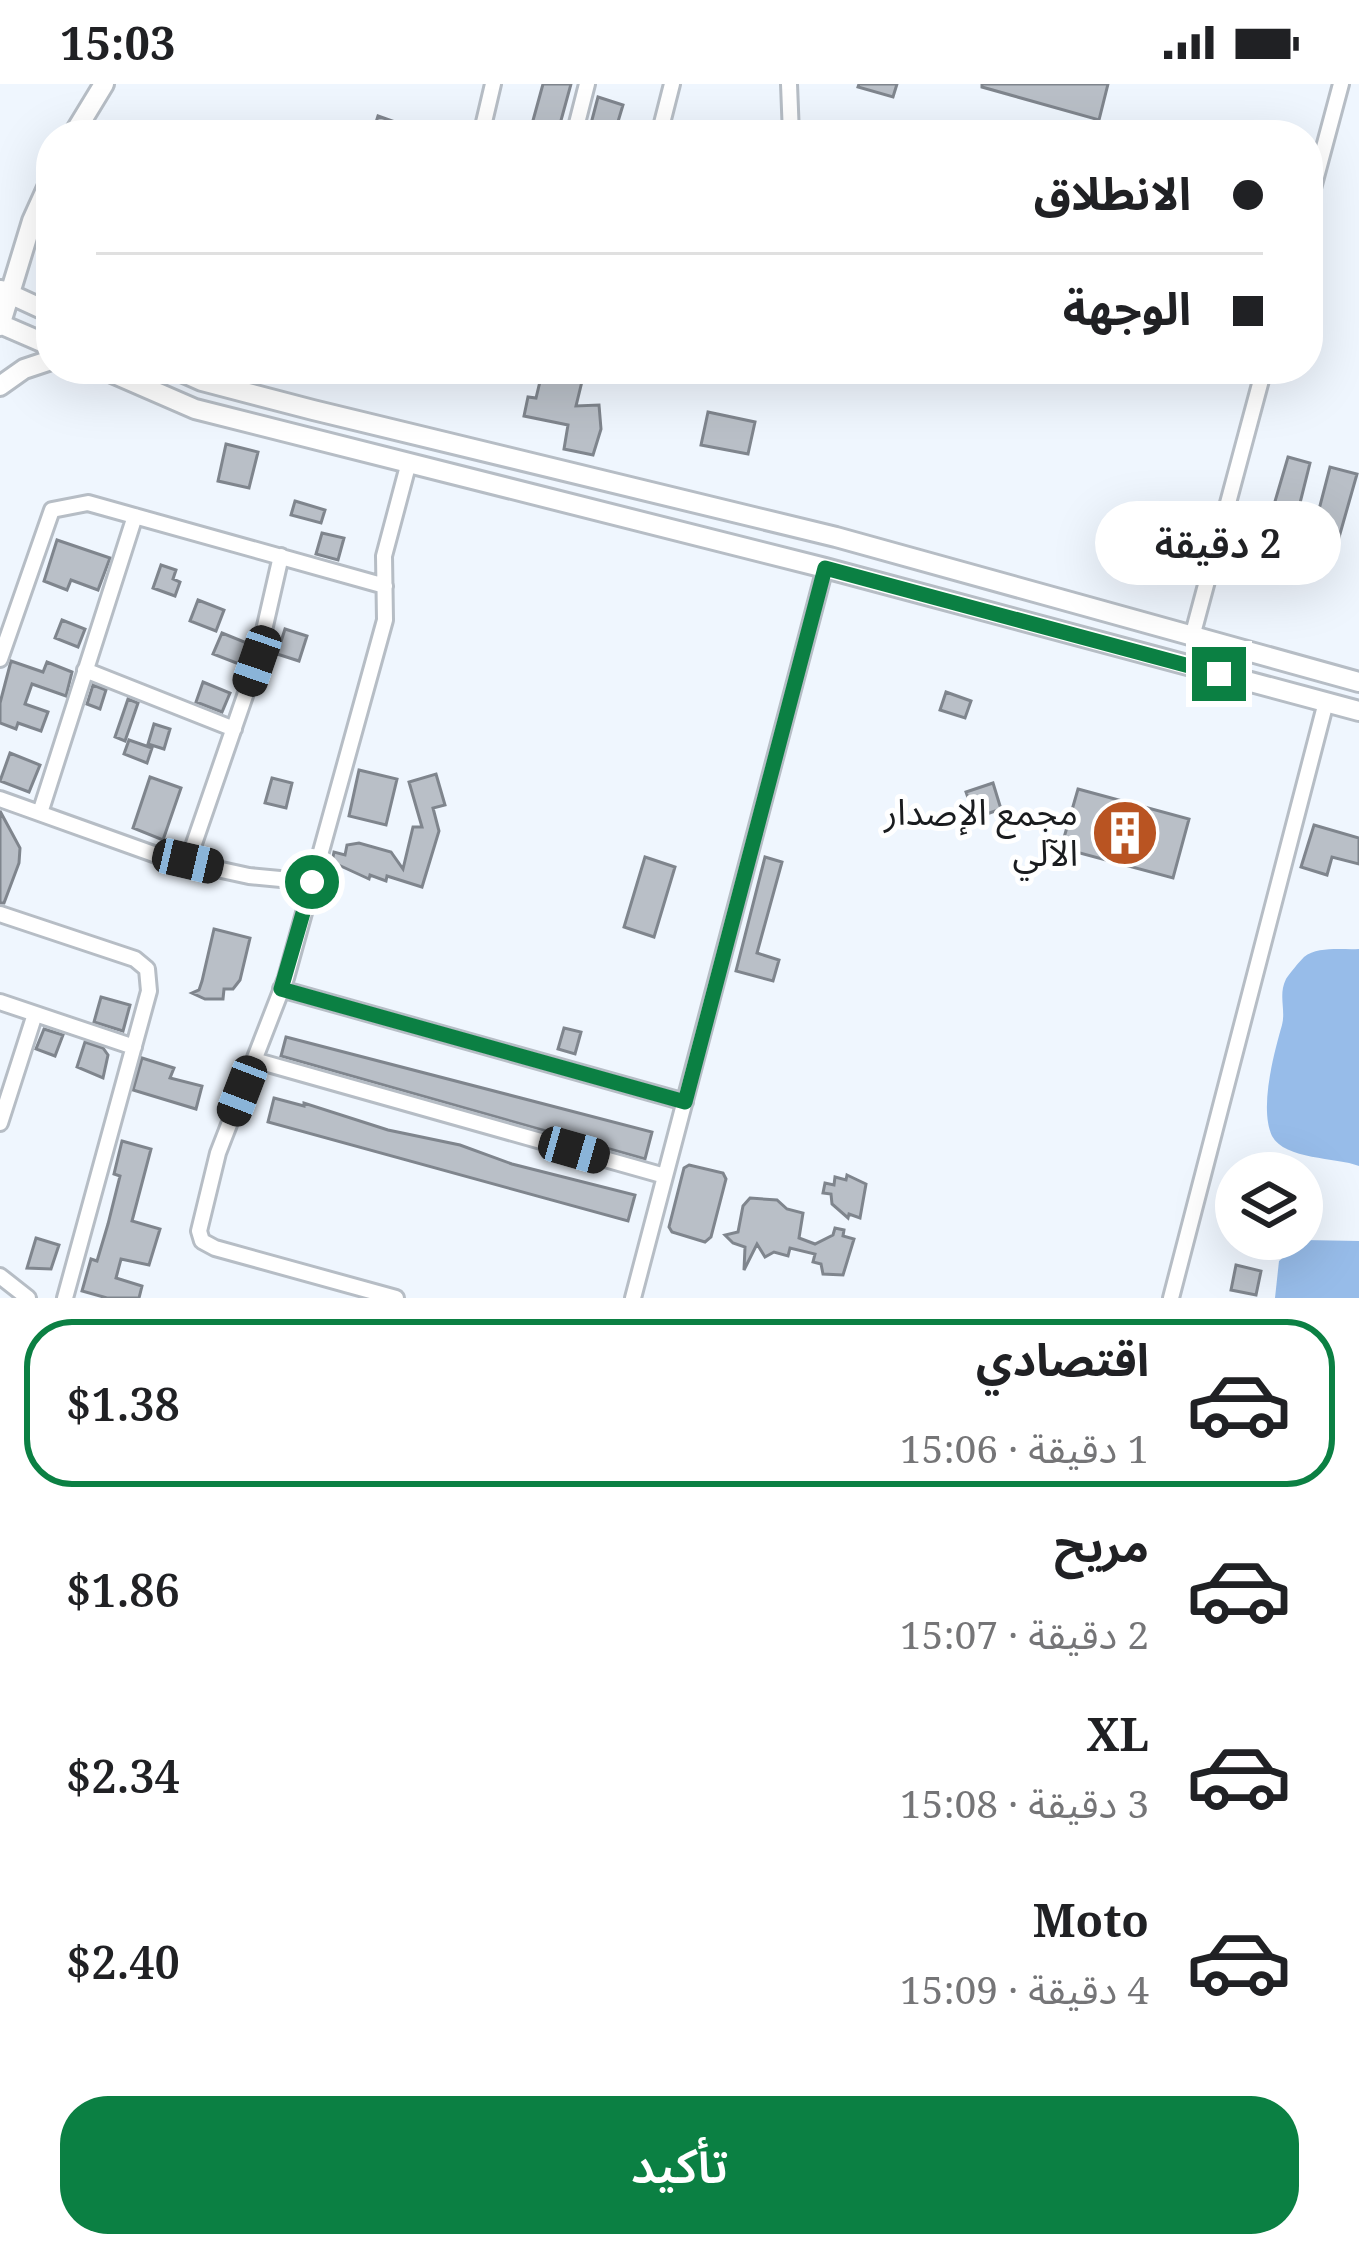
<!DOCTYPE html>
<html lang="ar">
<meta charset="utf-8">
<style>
:root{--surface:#fff;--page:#f2f2f2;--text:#202124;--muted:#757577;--line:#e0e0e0;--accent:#0b8043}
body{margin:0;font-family:"Noto Serif","Noto Sans Arabic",serif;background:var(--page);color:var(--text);direction:rtl;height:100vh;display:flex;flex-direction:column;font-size:45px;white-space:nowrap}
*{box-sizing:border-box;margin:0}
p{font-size:39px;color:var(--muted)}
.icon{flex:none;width:66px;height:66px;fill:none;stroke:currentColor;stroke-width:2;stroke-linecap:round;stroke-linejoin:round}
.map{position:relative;height:1214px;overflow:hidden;direction:ltr}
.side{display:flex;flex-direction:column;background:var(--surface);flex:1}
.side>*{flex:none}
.top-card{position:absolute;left:36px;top:36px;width:1287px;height:264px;border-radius:48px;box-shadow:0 12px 48px #0002;direction:rtl;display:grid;align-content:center;height:264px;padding:0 60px;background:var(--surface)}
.tools{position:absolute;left:1215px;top:1068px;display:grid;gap:24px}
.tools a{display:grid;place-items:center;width:108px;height:108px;border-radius:50%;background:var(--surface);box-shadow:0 12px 48px #0002;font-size:60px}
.end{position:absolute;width:54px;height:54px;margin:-27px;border:15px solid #0b8043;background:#fff;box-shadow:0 0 0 6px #fff}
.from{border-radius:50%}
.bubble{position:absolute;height:84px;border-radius:42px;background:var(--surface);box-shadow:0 12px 48px #0002;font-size:39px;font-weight:600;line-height:84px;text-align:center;direction:rtl}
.car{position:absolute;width:36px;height:72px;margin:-36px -18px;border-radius:15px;box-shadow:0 0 9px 3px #0007;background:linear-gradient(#222 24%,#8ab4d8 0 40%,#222 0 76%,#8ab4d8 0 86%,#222 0)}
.top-card b{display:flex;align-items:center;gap:42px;height:114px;font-size:45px}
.top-card b+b{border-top:3px solid var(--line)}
.top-card i{width:30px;height:30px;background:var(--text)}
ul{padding:21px 0 0;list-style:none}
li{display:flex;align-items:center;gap:36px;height:168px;margin:0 24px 18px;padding:0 36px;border:6px solid transparent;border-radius:48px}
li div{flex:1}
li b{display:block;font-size:45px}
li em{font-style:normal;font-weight:600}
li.selected{border-color:var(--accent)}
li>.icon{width:108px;height:108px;stroke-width:1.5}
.action{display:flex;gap:24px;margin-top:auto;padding:24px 60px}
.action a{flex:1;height:138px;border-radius:48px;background:var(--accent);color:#fff;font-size:48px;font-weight:600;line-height:138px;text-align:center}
.status{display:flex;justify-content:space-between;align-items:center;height:84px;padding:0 60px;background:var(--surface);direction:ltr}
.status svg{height:33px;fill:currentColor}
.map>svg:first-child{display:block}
.water{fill:#97bce9}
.building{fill:#b9bfc7;stroke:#7f858d;stroke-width:3}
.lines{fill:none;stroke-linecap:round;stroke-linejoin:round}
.minor-casing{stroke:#b6bdc5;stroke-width:20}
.major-casing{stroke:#b6bdc5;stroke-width:24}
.minor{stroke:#fff;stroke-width:14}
.major{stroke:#fff;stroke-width:18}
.route{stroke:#0b8043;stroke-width:15}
.labels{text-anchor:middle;stroke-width:10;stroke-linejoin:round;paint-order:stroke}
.poi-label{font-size:36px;fill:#1a1c1f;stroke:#fff;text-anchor:end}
</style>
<div class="status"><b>15:03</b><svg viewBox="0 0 49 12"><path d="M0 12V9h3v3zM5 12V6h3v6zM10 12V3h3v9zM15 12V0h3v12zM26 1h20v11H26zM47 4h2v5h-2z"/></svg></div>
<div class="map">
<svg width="1359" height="1214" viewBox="0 0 1359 1214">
<rect width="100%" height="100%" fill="#eff6fe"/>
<!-- water -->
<path class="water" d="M1359,865V1082C1336,1073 1285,1076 1272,1052C1259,1024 1274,969 1282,941C1286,926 1278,911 1286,895C1290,889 1299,878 1304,873C1318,862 1342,866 1359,865Z
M1304,1156L1359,1157V1214H1275L1279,1177Z"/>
<!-- building -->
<path class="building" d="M543,0H571L557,51H529Z
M859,0H897L893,13L858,3Z
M982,0H1108L1099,36L982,3Z
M598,13L623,21L614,51H588Z
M378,32L395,38L391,51H372Z
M543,285H585L576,322L599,321L601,345L593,371L564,365L568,341L524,332L528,313L536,314Z
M708,328L755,338L748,370L701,361Z
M226,360L258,368L249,404L218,397Z
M1288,373L1310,379L1296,435L1315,441L1330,383L1357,390L1338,457L1331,455L1326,472L1264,455Z
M295,417L325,426L321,439L291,431Z
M322,449L344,454L338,476L316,470Z
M57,456L110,474L98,506L71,496L67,506L44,497Z
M161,481L176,486L173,495L180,498L175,512L153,504Z
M198,516L224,526L216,547L190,537Z
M62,536L85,545L78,563L55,554Z
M285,545L307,552L299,577L277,570Z
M222,549L247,559L239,580L213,570Z
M11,577L43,588L47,578L72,588L66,612L32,600L25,620L48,628L41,647L18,639L16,645L0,639V619Z
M203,598L230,609L222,628L196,618Z
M93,601L106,606L100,625L87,620Z
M946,608L971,617L965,634L940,626Z
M128,615L138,619L125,657L115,653Z
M154,640L170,645L164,665L148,660Z
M129,656L152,664L147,679L124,670Z
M10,669L40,681L29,708L0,697Z
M359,686L397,695L386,741L349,732Z
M436,690L445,721L433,724L439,747L422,803L387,792L386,797L370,791L369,795L332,778L334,768L345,771L347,761L359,759L391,768L403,785L413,743H422L409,698Z
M150,693L181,704L163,756L133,744Z
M272,694L292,699L286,724L265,719Z
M993,699L1001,725L975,734L966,708Z
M1078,705L1189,735L1173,794L1061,764Z
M0,727L20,764L19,779L4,819H0Z
M1314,741L1359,754V780L1332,773L1327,791L1301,783Z
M645,773L675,783L654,853L624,843Z
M765,773L782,778L757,869L779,876L773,897L736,887Z
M214,845L250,854L240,896L233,905H224L223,915H205L192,909L199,906L202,897Z
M101,913L130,921L123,947L94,938Z
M564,944L581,948L575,970L558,965Z
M44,945L63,951L55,972L36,965Z
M286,953L652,1048L645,1075L281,972Z
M85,958L103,964L108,971L103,994L77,983Z
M142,974L174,984L170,994L202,1002L196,1025L133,1006Z
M274,1014L304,1022V1019L388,1046L460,1061L512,1080L635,1111L628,1137L268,1038Z
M122,1057L151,1065L132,1137L160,1145L149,1181L121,1175L116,1194L142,1202L139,1214H107L82,1207L91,1175L97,1177L108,1140L120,1092L114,1090Z
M689,1081L723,1089L726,1095L711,1153L705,1158L672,1148L669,1143L684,1084Z
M847,1091L866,1100L860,1134L849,1130L848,1134L832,1120L831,1110L823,1109L825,1099L834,1101L835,1093L846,1096Z
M750,1114L777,1116L787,1125L803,1129L799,1154L815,1160L833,1151L835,1144L844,1146L843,1152L854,1155L843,1191L823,1190L821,1180L813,1178L815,1170L790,1164L788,1172L774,1168L765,1173L757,1160L744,1186L745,1163L733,1159L725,1151L738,1148L743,1122Z
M36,1154L59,1161L51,1185L27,1184Z
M1236,1181L1261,1187L1256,1211L1231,1206Z"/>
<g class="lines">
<!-- minor casing -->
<g class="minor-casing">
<path id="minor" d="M789,0L791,51
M481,51L493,0
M574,51L587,0
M659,51L672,0
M1308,123L1341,0
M1192,553L1264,285
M0,575L52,426L88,419L385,502
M85,586L234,645
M0,715L162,773L249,792L312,798
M40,729L135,432
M188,777L257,577L281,472
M0,830L135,875L147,885L149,907L65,1214
M281,905L685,1018
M0,918L134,963
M254,976L665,1092
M0,1039L35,930
M0,1192L28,1214
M396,1214L215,1164L202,1157L199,1147L218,1069L286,894L385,536L384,472L409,378
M633,1214L825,484
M1171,1214L1326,618"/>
</g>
<!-- major casing -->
<g class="major-casing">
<path id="major" d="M73,51L104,0
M1,206L51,229
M0,240L51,262
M0,242L32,137L51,95
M103,285L195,325L825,484L1359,627
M175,285L202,297L313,326L836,453L1359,598
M0,302L24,285L51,276"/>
</g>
<!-- minor -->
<use href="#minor" class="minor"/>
<!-- major -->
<use href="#major" class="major"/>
</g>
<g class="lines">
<!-- route -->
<path class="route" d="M312,798L281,905L685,1018L825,484L1219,590"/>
</g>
<!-- icons -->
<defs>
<g id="building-disc" transform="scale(3.45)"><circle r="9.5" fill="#b95422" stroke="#fff"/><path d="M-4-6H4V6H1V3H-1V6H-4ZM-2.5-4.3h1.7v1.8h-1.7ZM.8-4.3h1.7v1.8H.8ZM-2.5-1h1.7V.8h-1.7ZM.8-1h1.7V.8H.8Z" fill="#fff"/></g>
</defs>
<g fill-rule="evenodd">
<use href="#building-disc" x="1125" y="749"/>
</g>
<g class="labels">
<!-- poi labels -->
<g class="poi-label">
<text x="1078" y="741">مجمع الإصدار<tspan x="1078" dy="41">الآلي</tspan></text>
</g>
</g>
</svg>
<div class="tools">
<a><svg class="icon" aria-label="layers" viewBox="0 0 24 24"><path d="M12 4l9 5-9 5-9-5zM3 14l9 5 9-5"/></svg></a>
</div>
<i class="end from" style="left:312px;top:798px"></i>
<i class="end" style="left:1219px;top:590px"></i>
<div class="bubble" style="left:1095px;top:417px;width:246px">2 دقيقة</div>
<i class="car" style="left:257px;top:577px;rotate:199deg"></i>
<i class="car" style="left:188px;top:777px;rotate:103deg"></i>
<i class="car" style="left:242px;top:1007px;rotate:201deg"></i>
<i class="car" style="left:574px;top:1066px;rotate:106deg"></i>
<div class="top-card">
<b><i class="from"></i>الانطلاق</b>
<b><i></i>الوجهة</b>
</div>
</div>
<section class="side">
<ul>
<li class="selected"><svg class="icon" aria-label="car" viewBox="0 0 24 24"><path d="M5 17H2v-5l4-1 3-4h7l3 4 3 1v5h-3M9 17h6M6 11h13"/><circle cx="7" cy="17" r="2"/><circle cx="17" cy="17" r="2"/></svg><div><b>اقتصادي</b><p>1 دقيقة · 15:06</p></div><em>$1.38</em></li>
<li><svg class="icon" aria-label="car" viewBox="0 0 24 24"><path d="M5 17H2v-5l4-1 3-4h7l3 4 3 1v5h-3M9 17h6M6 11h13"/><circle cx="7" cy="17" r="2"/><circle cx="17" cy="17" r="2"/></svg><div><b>مريح</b><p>2 دقيقة · 15:07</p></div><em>$1.86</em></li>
<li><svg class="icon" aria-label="car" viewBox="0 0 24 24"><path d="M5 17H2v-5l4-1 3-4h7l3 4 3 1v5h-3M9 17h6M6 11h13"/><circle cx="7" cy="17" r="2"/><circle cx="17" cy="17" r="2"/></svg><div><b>XL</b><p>3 دقيقة · 15:08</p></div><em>$2.34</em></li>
<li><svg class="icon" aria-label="car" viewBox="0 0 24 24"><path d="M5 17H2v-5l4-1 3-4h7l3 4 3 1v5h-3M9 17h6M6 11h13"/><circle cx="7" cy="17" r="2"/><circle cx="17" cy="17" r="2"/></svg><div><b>Moto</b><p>4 دقيقة · 15:09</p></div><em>$2.40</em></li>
</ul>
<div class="action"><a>تأكيد</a></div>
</section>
